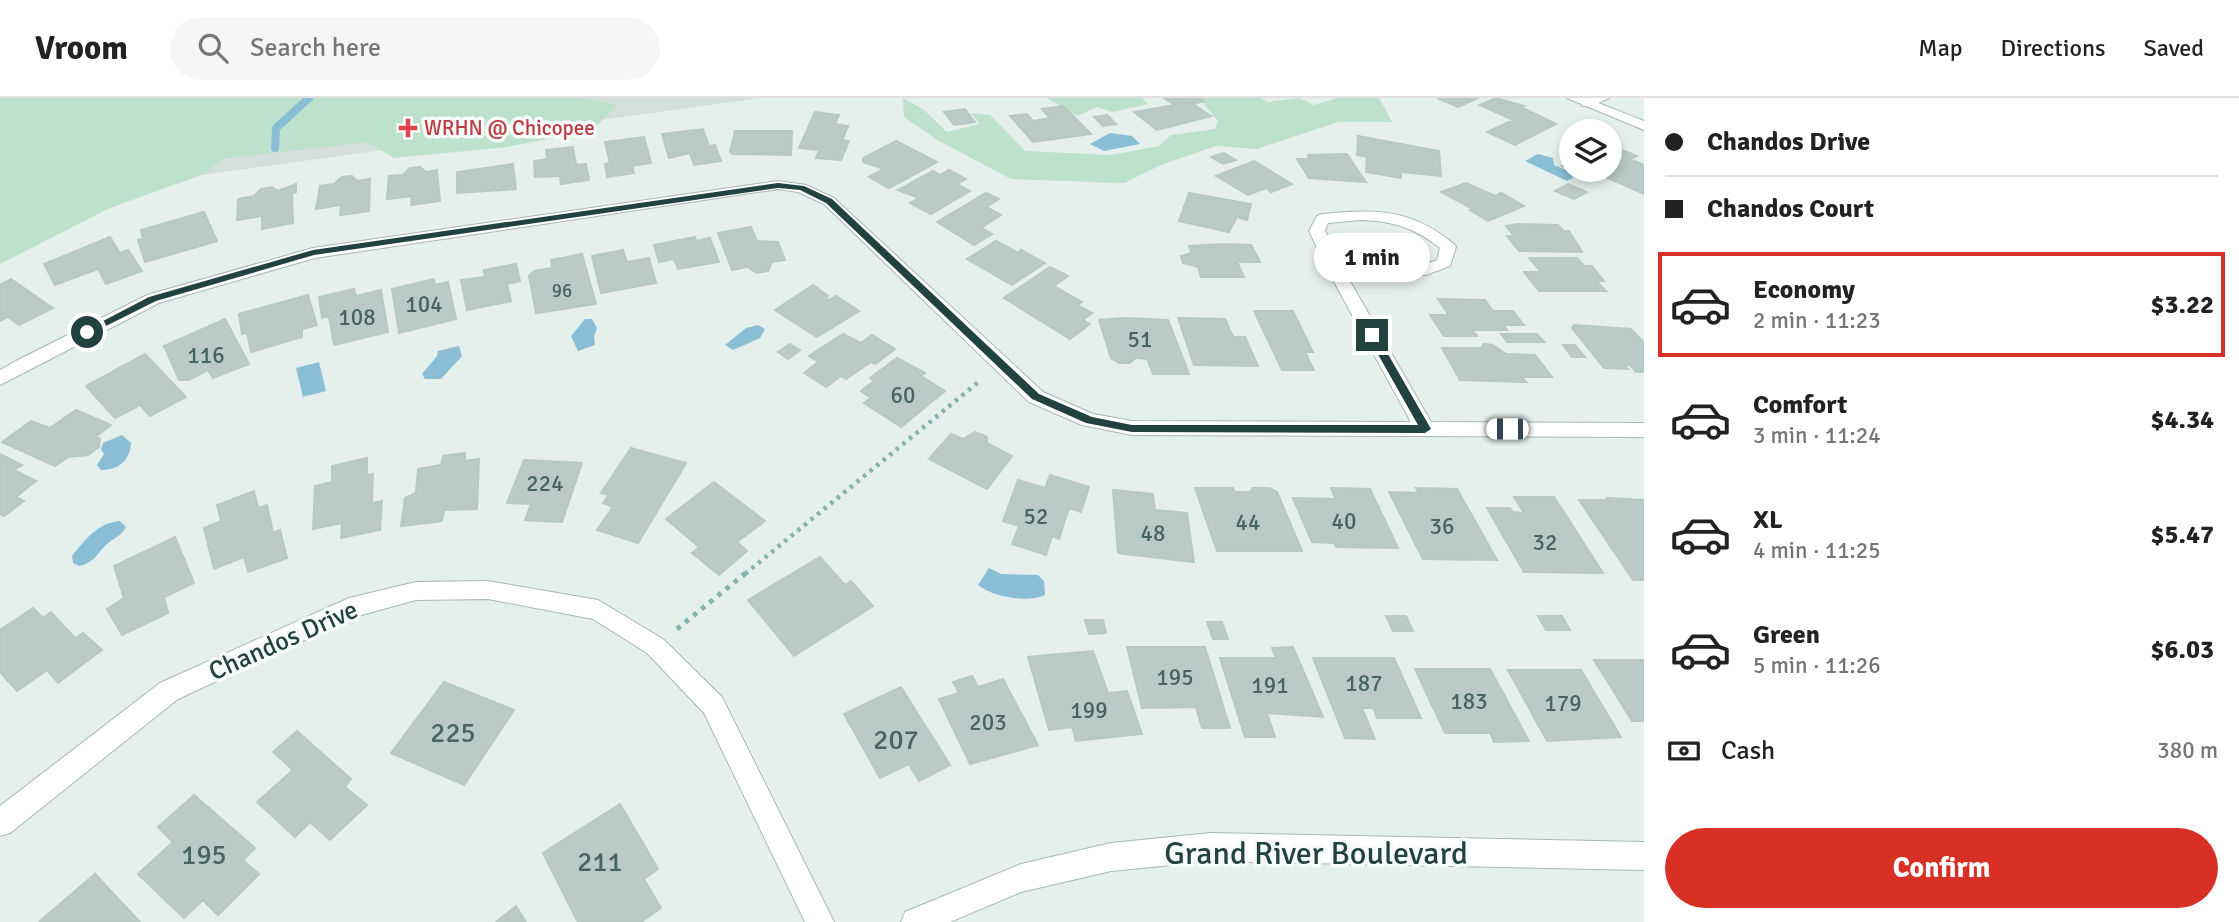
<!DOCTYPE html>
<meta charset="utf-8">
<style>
:root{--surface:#fff;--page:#f6f6f6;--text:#222;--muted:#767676;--line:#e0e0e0;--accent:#d93025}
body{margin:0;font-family:Signika,sans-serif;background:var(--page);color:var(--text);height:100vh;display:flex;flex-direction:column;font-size:26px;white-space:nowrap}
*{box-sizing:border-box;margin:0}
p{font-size:23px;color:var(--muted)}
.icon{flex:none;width:38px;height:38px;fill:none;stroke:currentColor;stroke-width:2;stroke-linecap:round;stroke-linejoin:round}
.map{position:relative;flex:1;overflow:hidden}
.panel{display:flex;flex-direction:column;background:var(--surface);width:595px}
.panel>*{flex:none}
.top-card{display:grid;align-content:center;height:154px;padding:0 21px;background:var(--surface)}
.tools{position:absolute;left:1559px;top:21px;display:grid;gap:14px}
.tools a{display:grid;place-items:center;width:63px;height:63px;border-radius:50%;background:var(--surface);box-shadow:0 4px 10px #0003;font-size:35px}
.end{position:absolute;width:32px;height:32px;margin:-16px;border:9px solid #22423f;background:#fff;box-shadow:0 0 0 4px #fff}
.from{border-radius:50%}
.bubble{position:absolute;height:49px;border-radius:24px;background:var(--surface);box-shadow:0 4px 10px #0003;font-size:23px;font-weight:700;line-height:49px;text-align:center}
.car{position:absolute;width:21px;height:42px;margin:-21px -10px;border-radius:9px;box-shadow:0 0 5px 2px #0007;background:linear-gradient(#fff 24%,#345 0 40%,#fff 0 76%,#345 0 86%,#fff 0)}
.top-card b{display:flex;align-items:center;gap:24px;height:66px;font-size:26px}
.top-card b+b{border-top:2px solid var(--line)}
.top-card i{width:18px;height:18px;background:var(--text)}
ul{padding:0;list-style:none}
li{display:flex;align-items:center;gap:21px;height:105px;margin:0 14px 10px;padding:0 7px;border:4px solid transparent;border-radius:0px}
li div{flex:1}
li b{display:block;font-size:26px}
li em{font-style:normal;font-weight:700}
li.current{border-color:var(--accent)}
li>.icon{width:63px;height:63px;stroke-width:1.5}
.pay{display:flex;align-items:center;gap:18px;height:77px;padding:0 21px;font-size:26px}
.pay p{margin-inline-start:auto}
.action{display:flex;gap:14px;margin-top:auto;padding:14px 21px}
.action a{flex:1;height:80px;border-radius:42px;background:var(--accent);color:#fff;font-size:28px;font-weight:700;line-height:80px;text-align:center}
header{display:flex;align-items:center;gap:42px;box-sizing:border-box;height:98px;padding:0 35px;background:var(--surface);border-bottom:2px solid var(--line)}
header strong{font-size:33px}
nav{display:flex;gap:38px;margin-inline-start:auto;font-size:24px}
.search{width:490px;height:63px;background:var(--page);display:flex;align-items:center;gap:18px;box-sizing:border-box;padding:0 24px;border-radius:38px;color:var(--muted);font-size:26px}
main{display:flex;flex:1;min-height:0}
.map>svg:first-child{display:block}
.built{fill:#d3dfdb}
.green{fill:#bde1cc}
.water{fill:#8abed6}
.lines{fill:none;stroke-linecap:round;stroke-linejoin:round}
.stream{stroke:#8abed6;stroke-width:8}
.building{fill:#bacac6;stroke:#b6c9c4;stroke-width:2}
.minor-casing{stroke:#a7b8b5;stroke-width:2}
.tertiary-casing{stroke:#a7b8b5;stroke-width:2}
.path-far1{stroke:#83b4ad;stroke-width:4.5;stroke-dasharray:3.5 5;stroke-linecap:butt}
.path{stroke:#83b4ad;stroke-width:5;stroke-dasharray:4.5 6;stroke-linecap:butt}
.minor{fill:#fff;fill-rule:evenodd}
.tertiary{fill:#fff;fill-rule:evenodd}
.route{fill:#22423f}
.health-dot{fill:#e0444e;stroke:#f6fbf9;stroke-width:2.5}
.labels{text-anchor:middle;stroke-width:7;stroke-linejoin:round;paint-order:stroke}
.far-number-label{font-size:19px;fill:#486461}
.far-health-label{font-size:21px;fill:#be3a42;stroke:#f6fbf9;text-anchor:start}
.number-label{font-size:23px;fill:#486461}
.street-label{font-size:26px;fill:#22423f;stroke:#f6fbf9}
.near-number-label{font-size:28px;fill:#486461}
.near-street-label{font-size:32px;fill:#22423f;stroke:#f6fbf9}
</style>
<header>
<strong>Vroom</strong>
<div class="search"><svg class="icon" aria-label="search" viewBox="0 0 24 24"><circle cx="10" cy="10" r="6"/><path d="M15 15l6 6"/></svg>Search here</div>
<nav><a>Map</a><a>Directions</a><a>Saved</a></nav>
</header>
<main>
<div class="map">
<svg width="1644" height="824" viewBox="0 0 1644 824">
<rect width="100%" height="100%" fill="#e5efec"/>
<!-- built -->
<path class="built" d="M321,0H760L201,77Z"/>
<!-- green -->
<path class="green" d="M0,0H582L616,7L593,32L507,49L394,60L368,44L227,60L201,77L110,110L0,166Z
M903,0L924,12L947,34L980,26L971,15L990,17L1025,53L1111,57L1159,48L1171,37L1215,31L1218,23L1199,0H1260L1268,4L1299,0L1314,7L1337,0H1379L1392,24H1338L1256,51L1216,48L1163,66L1124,85L1011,81L939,43L904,19Z
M1047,0H1142L1148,6L1113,14L1097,9L1077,18Z"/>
<!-- water -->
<path class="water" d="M1110,35L1132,38L1140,46L1104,53L1090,46Z
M1538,56L1553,60L1554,67L1578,77L1567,83L1525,63Z
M585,221H592L597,230L594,238L595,247L578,253L571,238Z
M758,227L765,231L760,240L733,252L725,247L746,230Z
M459,248L462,258L441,281H425L422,276L437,258L438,253Z
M319,264L326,293L303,299L296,270Z
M122,337L131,345C130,363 118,372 101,372L97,367L104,356L101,351L103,345Z
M120,423L126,429C121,439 113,440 105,448C95,458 95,464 79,468L73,465L72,458C85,442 97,425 120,423Z
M989,470L1001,476L1038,477L1044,483L1045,497C1028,505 992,499 978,487Z"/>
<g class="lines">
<!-- stream -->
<path class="stream" d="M275,50L276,30L309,0"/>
</g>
<!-- building -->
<path class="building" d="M1164,0H1200L1204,3L1193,6L1211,18L1157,32L1134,14L1174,7Z
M1437,0H1478L1458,9Z
M1496,0L1524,8L1521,9L1556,26L1515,47L1487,34L1513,22L1480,7Z
M1063,8L1091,36L1033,44L1010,18L1027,16L1033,23L1050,20L1042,11Z
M965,11L975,24L954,27L944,14Z
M815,14L839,17L835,26L848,28L842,42L849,43L841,62L816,60L819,52L799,50Z
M1107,17L1116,26L1103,28L1094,19Z
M703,31L709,48L715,47L721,63L694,67L690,55L669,60L662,36Z
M735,33H792L791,57L733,56L730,54Z
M1358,38L1439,53L1441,78L1401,74V80L1366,74L1367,59L1357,57Z
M644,39L651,65L632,68L634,75L607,79L605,66L610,65L605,44Z
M896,43L937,64L889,90L869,79L884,71L863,64V60Z
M1610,47L1637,58L1630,61L1644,67V96L1592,73L1583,78L1562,68L1572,63V72H1610Z
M573,49L576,67L586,66L589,82L561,86L560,78L535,79L534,63L547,61L546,52Z
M1224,55L1236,62L1223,66L1211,59Z
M1347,56L1366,84L1309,80L1297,61H1310L1308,57Z
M1254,63L1292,86L1271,94L1266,90L1248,97L1216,78Z
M513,66L516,91L457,95V74Z
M420,69L426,74L437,72L440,103L411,107L412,98L387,101L389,78L403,77L410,70Z
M949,72L966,81L957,86L970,93L931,116L910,105L919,100L898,92L933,73L940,77Z
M352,78L357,83L370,81L369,113L340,117L341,107L316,111L320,88L334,86L342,79Z
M1466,85L1495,98L1501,95L1524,108L1488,123L1470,112L1473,111L1441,94Z
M296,86V94L292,95L293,125L262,131V118L237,122L238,101L254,98L261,91L272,89L278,93Z
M1568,86L1587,94L1574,101L1555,93Z
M986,95L999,101L986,109L1001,117L981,130L992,136L974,147L937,124Z
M1189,95L1251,106L1247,122L1237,119L1229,134L1179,123Z
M204,114L217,143L145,164L138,142L143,141L141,132Z
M1517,126L1558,127L1564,133H1569L1582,154L1519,153L1507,138H1514L1506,128Z
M751,129L757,143L778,144L785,162L772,164L768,173L757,175L747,169L732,172L718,135Z
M110,139L120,155L128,152L142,173L106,186L98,171L55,187L44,166Z
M695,139L696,143L710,140L719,164L678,171L674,161L659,164L654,147Z
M996,143L1018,155L1021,152L1045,165L1012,187L967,161Z
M1222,146L1251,147L1260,164H1237L1244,179H1201L1198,169L1183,165L1181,158L1192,155L1189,148Z
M623,152L627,164L649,160L656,185L601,195L592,158Z
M582,156L596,206L536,215L529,178L534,173L552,170L551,162Z
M1529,160H1577L1584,168H1592L1604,183H1596L1606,193H1539L1524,174H1541Z
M516,166L520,183L507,186L511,203L467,212L461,182L485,179L484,172Z
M1050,169L1068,178L1054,188L1082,204L1077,207L1092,215L1083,222L1090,226L1070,241L1004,200Z
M11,181L53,210L19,227L8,219L0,223V187Z
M434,181L435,187L448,184L456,221L399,235L392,191Z
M813,187L828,198L825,200L829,202L836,198L859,213L817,239L775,212Z
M354,191L356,198L381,192L388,234L334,247L329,218L322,220L319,199Z
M308,197L317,227L302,231V239L251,254L247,234L242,236L239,216Z
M1438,201L1485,202L1493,213H1513L1524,227H1503L1507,232H1472L1477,238H1444L1430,217H1449Z
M1254,213H1293L1313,254H1305L1314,272H1282Z
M1125,220L1168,222L1189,276H1153L1147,261L1135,260L1130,265H1119L1111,260L1099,222Z
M1178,220L1225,221L1233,239H1245L1258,268L1194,267Z
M225,221L249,266L213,280L208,272L189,282H179L164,248Z
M1574,227L1631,231L1644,245V274H1636L1630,267H1624L1628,271L1604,270L1572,230Z
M843,236L861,245L872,237L895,251L875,266L871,264L846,281L841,278L826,289L804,275L818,264L809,258Z
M1501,236H1537L1544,244H1507Z
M790,246L800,252L788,261L778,254Z
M1484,246L1493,247L1506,256L1535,257L1552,279H1521L1526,284L1460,282L1442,250H1481Z
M1563,247H1575L1585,259H1572Z
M145,256L186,299L150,318L140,307L115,320L86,288Z
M897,260L925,275L921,278L945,293L901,329L864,305L871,300L861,293L874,283L870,280Z
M76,312L111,327L95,339L100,341L99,349L88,357L68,359L55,368L2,344L31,323L50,330Z
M975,334L987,339V345L1012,358L987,391L929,361L951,336L963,341Z
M631,350L686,365L638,445L597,432L613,409L603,405L609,397L601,395Z
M465,355V363L479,361L477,411L444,412L442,423L401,428L405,400L416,395L418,371L441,367L443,358Z
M0,356L22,367L14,372L36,383L16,399L24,403L4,418L0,416Z
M367,360V377L373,376L372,405L382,403L380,432L341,440L342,425L313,431L315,388L332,384V368Z
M524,362L582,365L562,424L525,422L531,406L507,405Z
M1050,377L1089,389L1081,414L1069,410L1059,441L1052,438L1046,457L1012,446L1019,428L1003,423L1018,382L1045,390Z
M714,384L765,423L737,444L747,453L719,477L692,455L699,449L666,421Z
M1195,390H1233L1235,394H1250L1253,390H1270L1277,394L1302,453H1217Z
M1331,390L1370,391L1398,450L1336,449L1334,445L1312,444L1293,400L1336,401Z
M1416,390L1457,391L1497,462L1423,461L1389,394L1419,395Z
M1113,392L1153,396L1155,412L1187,415L1194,464L1118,455Z
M254,393L258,410L267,407L273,435L280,432L287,460L248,474L244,459L214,471L204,430L221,423L217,407Z
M1514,399H1554L1603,475L1524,474L1487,410H1510L1513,414L1524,415Z
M1607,400L1644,402V482H1633L1579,402H1609Z
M175,439L194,485L164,499L168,515L122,537L107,511L124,500L114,468Z
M820,459L845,487L851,483L873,508L794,558L748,502Z
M33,510L43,520L51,514L75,540L83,535L102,552L58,585L47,572L17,593L0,574V532Z
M1386,518H1406L1413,533H1393Z
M1538,518H1562L1570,532H1546Z
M1085,522H1103L1106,535L1089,536Z
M1207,524H1222L1228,541H1213Z
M1127,549H1205L1230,630H1202L1196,609L1142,610Z
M1293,549L1323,619L1267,615L1275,639H1245L1220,560H1276L1272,550Z
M1093,553L1108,595L1127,593L1142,636L1076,643L1072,629L1049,632L1028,559Z
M1313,560H1394L1421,620H1377L1373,610H1362L1375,641L1345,640Z
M1594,562H1644V623H1632Z
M1415,571H1490L1529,643L1494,644L1490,635H1445Z
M1508,572H1581L1621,639L1547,643Z
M972,578L978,589L1003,581L1038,647L970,666L939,601L959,595L953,584Z
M444,584L514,612L464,687L391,655Z
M901,589L950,667L919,683L909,666L880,680L844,616Z
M297,633L351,681L345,689L367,707L330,742L310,724L295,739L257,704L293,672L273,654Z
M194,697L255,750L243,762L259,776L218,817L203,802L184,820L138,776L173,744L158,729Z
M620,706L658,771L644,781L661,810L641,824H578L543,755Z
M95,776L140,824H42L40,823Z
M516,808L526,824H496Z"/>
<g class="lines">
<!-- minor casing -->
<g class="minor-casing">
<path id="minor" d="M1589,0H1609L1592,8H1582V2Z
M778,83L806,87L834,100L1043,294L1093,316L1132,323L1411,324L1328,173L1309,133L1317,118L1322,116C1376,111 1410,110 1454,146L1456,149L1450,168L1426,177L1347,178L1431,324L1644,325V339L1132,337L1082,327L1029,304L824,106L798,94L778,91L315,160L159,205L0,287V272L16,263L147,197L313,150ZM1361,122C1393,123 1415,130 1440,150L1437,162L1424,167L1342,168L1325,133L1328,125Z
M488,483L598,502L663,541L722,599L834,824H805L704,615L647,555L593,521L488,501L416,502L354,519L178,601L10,735L0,738V708L160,585L349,500L416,484Z
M1211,735L1644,744V772L1211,763L1111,773L1021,794L950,824H901L905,814L1021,766L1111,745Z"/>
</g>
<!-- tertiary casing -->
<g class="tertiary-casing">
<path id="tertiary" d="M1567,0H1586L1644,23V32Z"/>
</g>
<!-- path-far1 -->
<path class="path-far1" d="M745,476L981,282"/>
<!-- path -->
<path class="path" d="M677,531L747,474"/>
<!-- minor -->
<use href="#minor" class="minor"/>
<!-- tertiary -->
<use href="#tertiary" class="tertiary"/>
</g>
<!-- route -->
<path class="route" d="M778,85L804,88L832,101L1039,296L1092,319L1132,327H1418L1367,237L1372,234L1377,237L1431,331L1425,335L1132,334L1086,325L1032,301L826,105L800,92L778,90L314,157L156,203L90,236L82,234L149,199L313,152Z"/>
<!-- markers -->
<path class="health-dot" d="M404.5 19.5h7v7h7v7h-7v7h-7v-7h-7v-7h7z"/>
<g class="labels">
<!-- far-number labels -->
<g class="far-number-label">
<text x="562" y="199">96</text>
</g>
<!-- far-health labels -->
<g class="far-health-label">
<text x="424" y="37">WRHN @ Chicopee</text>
</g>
<!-- number labels -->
<g class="number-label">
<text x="424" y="214">104</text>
<text x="357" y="227">108</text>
<text x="1140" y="249">51</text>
<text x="206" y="265">116</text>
<text x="903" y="305">60</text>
<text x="545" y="393">224</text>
<text x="1036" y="426">52</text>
<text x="1344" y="431">40</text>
<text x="1248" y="432">44</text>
<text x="1442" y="436">36</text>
<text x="1153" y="443">48</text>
<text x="1545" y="452">32</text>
<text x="1175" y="587">195</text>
<text x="1364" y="593">187</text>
<text x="1270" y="595">191</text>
<text x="1469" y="611">183</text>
<text x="1563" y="613">179</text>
<text x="1089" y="620">199</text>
<text x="988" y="632">203</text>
</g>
<!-- street labels -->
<g class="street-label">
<text transform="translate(283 542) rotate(-24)" y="9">Chandos Drive</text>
</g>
<!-- near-number labels -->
<g class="near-number-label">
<text x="453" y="644">225</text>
<text x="896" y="651">207</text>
<text x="204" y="766">195</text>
<text x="600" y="773">211</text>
</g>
<!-- near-street labels -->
<g class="near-street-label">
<text x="1316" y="766">Grand River Boulevard</text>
</g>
</g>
</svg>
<div class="tools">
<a><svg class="icon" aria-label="layers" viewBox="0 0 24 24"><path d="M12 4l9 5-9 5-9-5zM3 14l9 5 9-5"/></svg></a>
</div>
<i class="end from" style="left:87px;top:234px"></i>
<i class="end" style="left:1372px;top:237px"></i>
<div class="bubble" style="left:1314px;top:135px;width:116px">1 min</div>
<i class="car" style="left:1507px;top:331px;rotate:270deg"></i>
</div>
<section class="panel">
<div class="top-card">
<b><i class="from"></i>Chandos Drive</b>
<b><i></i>Chandos Court</b>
</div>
<ul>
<li class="current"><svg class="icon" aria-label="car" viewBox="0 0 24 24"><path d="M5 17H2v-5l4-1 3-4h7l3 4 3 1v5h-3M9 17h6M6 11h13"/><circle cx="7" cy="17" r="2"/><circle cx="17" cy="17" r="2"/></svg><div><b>Economy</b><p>2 min · 11:23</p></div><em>$3.22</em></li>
<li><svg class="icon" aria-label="car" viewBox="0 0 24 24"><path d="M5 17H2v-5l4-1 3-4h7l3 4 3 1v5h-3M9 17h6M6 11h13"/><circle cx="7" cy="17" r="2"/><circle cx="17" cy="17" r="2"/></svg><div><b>Comfort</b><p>3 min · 11:24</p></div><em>$4.34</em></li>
<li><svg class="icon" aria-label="car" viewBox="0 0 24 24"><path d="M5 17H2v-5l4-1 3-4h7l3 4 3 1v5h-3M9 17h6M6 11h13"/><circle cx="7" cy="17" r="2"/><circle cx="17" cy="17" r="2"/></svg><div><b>XL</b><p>4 min · 11:25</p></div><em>$5.47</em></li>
<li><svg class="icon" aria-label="car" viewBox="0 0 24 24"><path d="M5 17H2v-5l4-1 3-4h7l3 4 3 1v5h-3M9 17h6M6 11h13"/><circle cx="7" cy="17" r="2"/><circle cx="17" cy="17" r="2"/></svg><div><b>Green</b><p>5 min · 11:26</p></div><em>$6.03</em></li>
</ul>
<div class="pay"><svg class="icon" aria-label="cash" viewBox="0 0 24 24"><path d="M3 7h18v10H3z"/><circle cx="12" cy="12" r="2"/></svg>Cash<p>380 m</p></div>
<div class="action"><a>Confirm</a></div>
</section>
</main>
